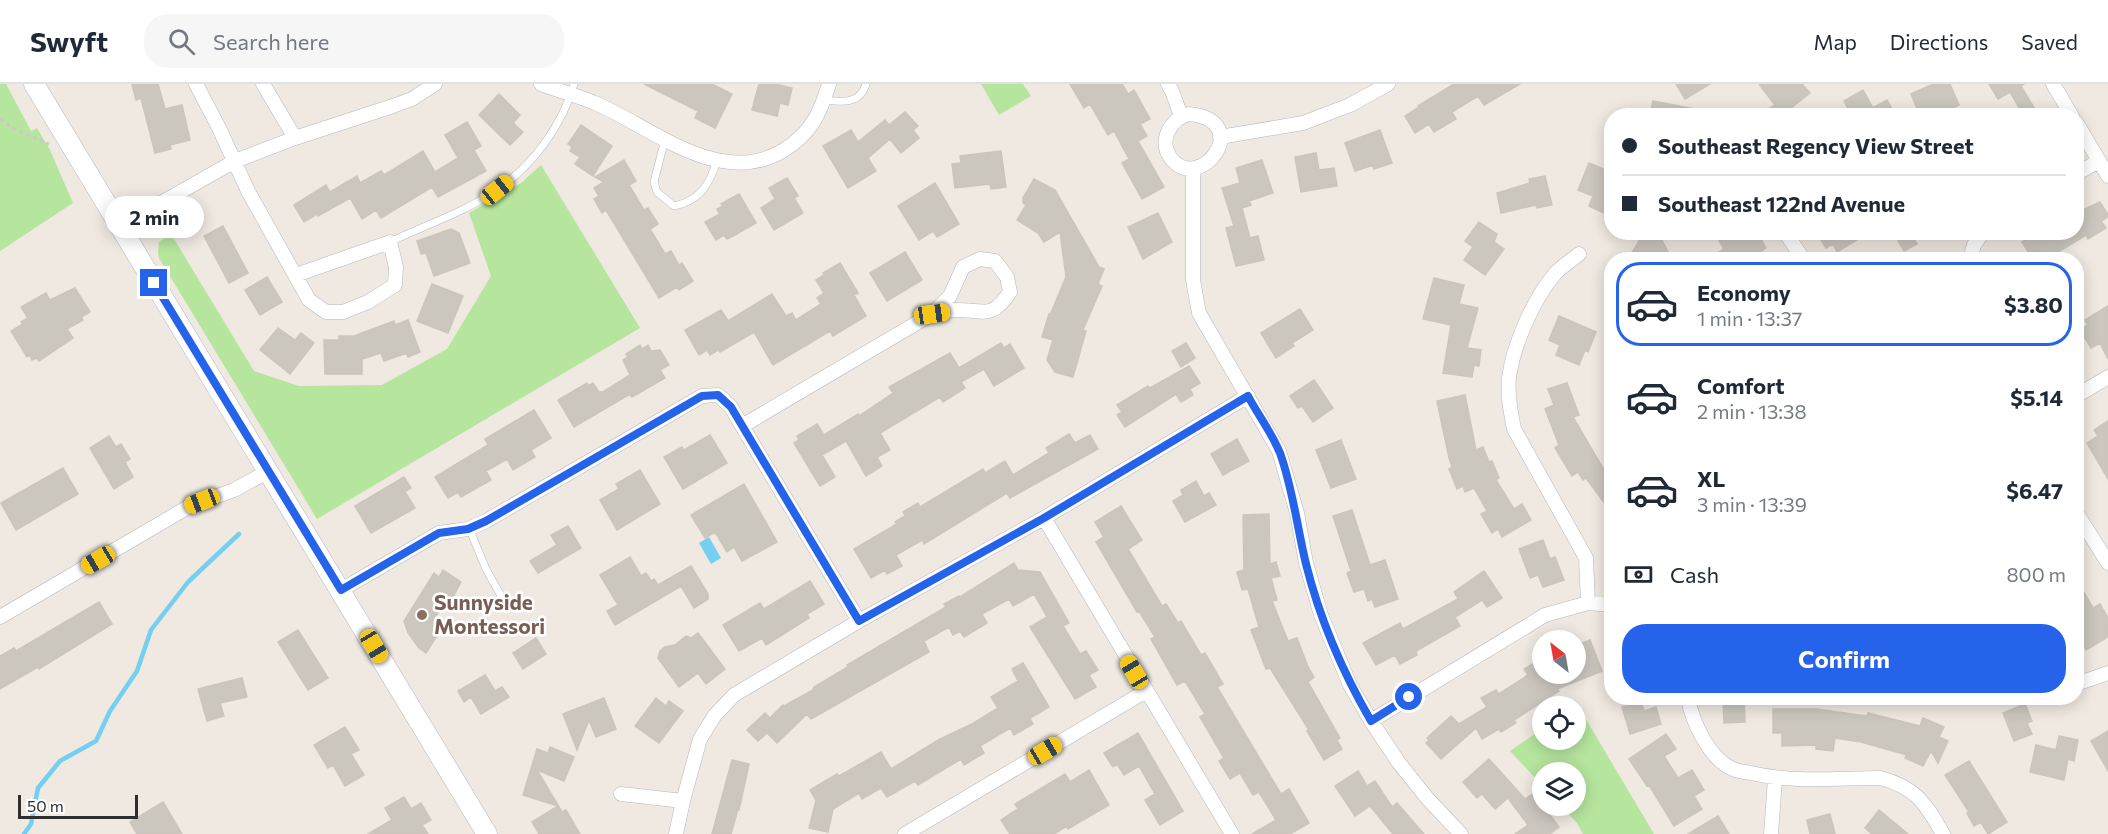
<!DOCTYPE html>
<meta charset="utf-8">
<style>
:root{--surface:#fff;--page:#f6f6f7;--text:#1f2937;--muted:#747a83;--line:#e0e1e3;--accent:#2563eb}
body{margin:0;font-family:Commissioner,sans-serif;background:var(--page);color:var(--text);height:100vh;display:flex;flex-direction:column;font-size:22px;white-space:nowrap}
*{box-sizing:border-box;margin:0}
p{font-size:20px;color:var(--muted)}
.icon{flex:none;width:33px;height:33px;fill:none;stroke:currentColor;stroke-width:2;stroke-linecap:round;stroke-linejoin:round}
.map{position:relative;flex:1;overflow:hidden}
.sheet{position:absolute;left:1604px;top:168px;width:480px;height:453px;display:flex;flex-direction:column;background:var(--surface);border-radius:24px;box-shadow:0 3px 15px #0003}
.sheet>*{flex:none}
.top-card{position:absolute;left:1604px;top:24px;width:480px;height:132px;border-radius:24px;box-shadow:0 3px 15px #0003;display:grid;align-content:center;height:132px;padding:0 18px;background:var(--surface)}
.needle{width:39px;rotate:329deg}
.fabs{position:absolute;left:1532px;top:546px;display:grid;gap:12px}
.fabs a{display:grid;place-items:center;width:54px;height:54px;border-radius:50%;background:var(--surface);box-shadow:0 3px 15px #0003;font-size:30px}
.scale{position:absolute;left:18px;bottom:15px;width:120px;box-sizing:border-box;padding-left:6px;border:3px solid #2e2e2e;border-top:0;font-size:16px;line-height:21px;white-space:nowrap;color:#2e2e2e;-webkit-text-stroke:4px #fff;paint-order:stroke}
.end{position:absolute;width:27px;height:27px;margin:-14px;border:8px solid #2563eb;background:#fff;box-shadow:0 0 0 3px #fff}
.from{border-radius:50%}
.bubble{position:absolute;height:42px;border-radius:21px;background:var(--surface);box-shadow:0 3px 15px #0003;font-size:20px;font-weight:700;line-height:42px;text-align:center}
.car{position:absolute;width:18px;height:36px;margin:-18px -9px;border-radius:8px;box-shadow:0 0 4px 2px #0007;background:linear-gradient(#f5c518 24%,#345 0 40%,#f5c518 0 76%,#345 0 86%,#f5c518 0)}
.top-card b{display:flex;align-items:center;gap:21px;height:57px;font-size:22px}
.top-card b+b{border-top:2px solid var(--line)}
.top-card i{width:15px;height:15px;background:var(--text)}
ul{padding:10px 0 0;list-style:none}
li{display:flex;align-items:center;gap:18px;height:84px;margin:0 12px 9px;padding:0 6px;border:3px solid transparent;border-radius:24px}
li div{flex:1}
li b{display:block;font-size:22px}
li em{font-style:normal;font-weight:700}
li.active{border-color:var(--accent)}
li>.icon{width:54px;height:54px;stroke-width:1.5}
.pay{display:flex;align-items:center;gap:15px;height:66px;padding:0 18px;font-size:22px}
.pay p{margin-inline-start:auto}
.button{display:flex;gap:12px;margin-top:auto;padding:12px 18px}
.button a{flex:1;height:69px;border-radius:24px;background:var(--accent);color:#fff;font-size:24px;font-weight:700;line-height:69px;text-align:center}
header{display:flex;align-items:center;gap:36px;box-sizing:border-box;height:84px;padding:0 30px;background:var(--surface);border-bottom:2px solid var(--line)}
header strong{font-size:28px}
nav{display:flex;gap:33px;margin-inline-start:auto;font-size:21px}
.search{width:420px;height:54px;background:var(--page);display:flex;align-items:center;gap:15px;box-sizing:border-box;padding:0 21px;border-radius:24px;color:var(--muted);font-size:22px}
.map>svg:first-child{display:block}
.green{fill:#b6e59e}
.water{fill:#75cff0}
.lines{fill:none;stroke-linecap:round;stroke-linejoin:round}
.stream{stroke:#75cff0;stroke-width:4.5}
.building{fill:#cbc7bf;stroke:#cbc5ba;stroke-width:1.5}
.lane-casing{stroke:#b4b7c1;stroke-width:8}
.street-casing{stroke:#b4b7c1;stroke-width:15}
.secondary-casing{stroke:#b4b7c1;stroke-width:21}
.path{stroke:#c9c9c9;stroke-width:3;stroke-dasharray:4.5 3;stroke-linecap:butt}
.lane{stroke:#fff;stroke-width:7}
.street{stroke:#fff;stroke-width:14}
.secondary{stroke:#fff;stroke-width:20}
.route{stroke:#2563eb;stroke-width:8}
.education-dot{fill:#8d6e63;stroke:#fff;stroke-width:2}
.labels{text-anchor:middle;stroke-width:5;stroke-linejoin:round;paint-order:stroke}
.education-label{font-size:21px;font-weight:bold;fill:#785e54;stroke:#fff;text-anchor:start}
</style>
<header>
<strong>Swyft</strong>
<div class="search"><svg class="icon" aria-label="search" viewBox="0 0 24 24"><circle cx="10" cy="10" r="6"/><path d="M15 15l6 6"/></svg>Search here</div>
<nav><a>Map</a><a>Directions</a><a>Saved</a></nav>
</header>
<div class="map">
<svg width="2108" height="750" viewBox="0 0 2108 750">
<rect width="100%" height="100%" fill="#efe9e1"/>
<!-- green -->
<path class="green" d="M0,0H6L31,47L37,44L50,66L73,119L0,167Z
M981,0H1023L1031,12L999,31Z
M541,81L640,244L317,435L159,174L158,169L159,158L171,150L254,287L299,302L382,301L447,265L491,192L469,129L521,99Z
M1578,622L1654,750H1583L1577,739L1561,722H1575V688H1542V701L1510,667L1542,645V656H1575V624Z"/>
<!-- water -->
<path class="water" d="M709,453L721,474L711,480L699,459Z"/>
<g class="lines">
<!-- stream -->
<path class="stream" d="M24,750L31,740L38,704L60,677L96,657L110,627L137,587L151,546L188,498L239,450"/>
</g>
<!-- building -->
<path class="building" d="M132,0H158L165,25L182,21L190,56L170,61L171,65L155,69L141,14L136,16Z
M644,0H712L732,10L715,44L695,34L698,27Z
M759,0H775L792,4L788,21L780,19L777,32L752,26Z
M1070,0H1122L1128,10L1134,6L1150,35L1140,40L1147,52L1138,57L1164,103L1142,115L1122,79L1129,75L1114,47L1108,51L1090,20L1084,24Z
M1454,0H1520L1484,21L1478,12L1452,28L1456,35L1434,48L1429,40L1415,49L1405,32L1419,23L1418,22Z
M1676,0H1710L1685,15Z
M1759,0H1802L1810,9L1781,32H1776L1770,24L1775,21Z
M1933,0H1950L1959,21L1936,32H1920L1911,10Z
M1989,0H2024L2021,2L2039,32H2024L2010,8L1998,15Z
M1863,6L1873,24L1887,16L1896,32H1852L1844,17Z
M499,10L520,31L513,39L523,48L510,61L479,31Z
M1653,17L1695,25V32H1650Z
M905,28L918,42L913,46L919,54L901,69L890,55L868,74L876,87L848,104L823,62L851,46L858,58L885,36L889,41Z
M467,38L481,62L474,66L486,87L438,113L432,103L381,134L376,126L362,135L350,114L318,132L317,130L304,138L294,121L326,101L330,108L357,92L360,99L381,87L384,91L423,67L435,88L458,74L445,51Z
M581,41L612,62L593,92L575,80L580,73L570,67L572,63L568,60Z
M1380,46L1392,79L1374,85L1373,81L1355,87L1345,59Z
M1001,67L1006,103L991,105L990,100L955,104L952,80L961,79L960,72Z
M1316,69L1319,86L1334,84L1337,102L1301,108L1295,73Z
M624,76L636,97L629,101L644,126L648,124L658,140L650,145L665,170L671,167L679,181L682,179L693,197L679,206L677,203L659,214L606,126L602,129L594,115L599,112L594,104L604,98L595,93Z
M1262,76L1273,109L1249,117L1251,121L1242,124L1250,154L1258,152L1264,176L1236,182L1226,144L1234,142L1222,104L1240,99L1236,84Z
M1589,79L1611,88V132L1589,122L1593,112L1578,106Z
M1545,92L1552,121L1537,124L1536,121L1501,129L1497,109L1530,99L1529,95Z
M787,94L798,112L794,114L803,129L774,146L761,124L775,115L769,104Z
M1034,95L1055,106L1099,183L1104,185L1098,200L1102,202L1083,246L1086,247L1073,293L1055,288L1047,276L1053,256L1042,253L1049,230L1050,231L1066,193L1060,148L1044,158L1038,149L1017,136L1026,121L1023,119V114Z
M935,99L959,140L937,153L933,147L919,156L898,122Z
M739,110L756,139L733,152L727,155L724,151L716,156L705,138L720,130L717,125L723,122L721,120Z
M2100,118L2108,131V133L2101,137L2106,144L2088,155L2086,151L2045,176L2038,166L2030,171L2022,158L2038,148H2076V129Z
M1158,129L1172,158L1143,175L1128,143Z
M1479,138L1497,150L1494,158L1504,165L1485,191L1464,176L1473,163L1465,157Z
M223,142L248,189L229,199L204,152Z
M451,145L459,149L470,179L434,192L426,169L421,170L417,157Z
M1644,148H1658L1672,176H1628Z
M1714,148H1757L1766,164L1747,176H1707L1724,165Z
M1816,148H1870L1837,168L1833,160L1826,164Z
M1893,148H1910L1917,160L1904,167Z
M905,168L922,196L887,217L870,189Z
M840,179L858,209L854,211L866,232L833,252L830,247L773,281L754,248L720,268L718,266L710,271L707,266L699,271L685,246L721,226L728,237L772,210L786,232L792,229L796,236L821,220L817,214L824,209L816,196L824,191L823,189Z
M267,193L282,218L260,231L245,206Z
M1434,194L1464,201L1459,220L1478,224L1467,264L1481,266L1479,282L1474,281L1472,293L1443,289L1451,241L1423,235Z
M432,200L463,212L448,249L417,237Z
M75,204L90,228L81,233L83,236L67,245L73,254L39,277L37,274L32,276L30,271L27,273L11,247L23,240L21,238L28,234L21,223L46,209L50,216Z
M2108,222V275L2100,259L2091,264L2080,246L2088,241L2085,236Z
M1300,225L1313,246L1292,259L1294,262L1276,274L1261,249Z
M1559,232L1596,248L1588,268L1585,266L1579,281L1556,271L1560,261L1549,256Z
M408,236L420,268L408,273L407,269L384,277L381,269L362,275V290H325L324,256H339V252H354L394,237L395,241Z
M278,244L295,256L301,249L314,259L290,290L260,266Z
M1001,259L1004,264L1010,260L1024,284L994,302L984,285L961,298L965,304L943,318L940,313L880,349L890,366L877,373L882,382L866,392L846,357L822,371L835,393L820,402L794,359L799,356L797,352L817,340L824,351L858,330L859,332L893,309L889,303L950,269L959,284Z
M1186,259L1195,274L1181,283L1172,267Z
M640,261L642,265L648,261L651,267L660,266L669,281L660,286L665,294L632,313L630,310L574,343L558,316L587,299L588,302L593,299L599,308H603L630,291L623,276L628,273L626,270Z
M1189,282L1200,299L1190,305L1193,311L1181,318L1176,310L1125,343L1117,331L1122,328L1117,321L1148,302L1150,304Z
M1314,296L1333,324L1313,338L1302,322L1298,324L1290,312Z
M1567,299L1579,331L1573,333L1611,398V428L1586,394L1583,396L1578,388L1572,392L1555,364L1559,361L1545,325L1554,321L1548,305Z
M1465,311L1476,366L1483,363L1489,378L1492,377L1499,394L1496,396L1514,425L1522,420L1531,436L1502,453L1498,445L1492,449L1481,430L1487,427L1474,404L1465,408L1463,402L1457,405L1449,385L1452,383L1449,374L1437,317Z
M534,326L551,354L531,366L535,373L513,386L507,375L486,387L491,396L461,413L458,408L448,414L435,393L488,361L485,355Z
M2108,337V395L2087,359L2098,352L2094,346Z
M1069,350L1075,359L1090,351L1098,365L1010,414L1007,409L924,460L922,456L896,471L902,482L887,490L885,486L871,494L854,465L897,440L895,438L905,432L903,428L918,419L920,423L983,385L985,389L1005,377L1013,391L1049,369L1046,364Z
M710,351L727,379L683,405L664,373L682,363L684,366Z
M109,352L116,363L121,360L130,375L125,378L133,393L114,405L90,364Z
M1237,355L1249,377L1223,391L1211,370Z
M1341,356L1356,395L1331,404L1316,366Z
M63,384L78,410L16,446L1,419Z
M640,386L660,420L617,446L600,416L619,405L616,400Z
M404,393L411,404L405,408L415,424L371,449L355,422Z
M1196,397L1204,412L1209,409L1216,421L1185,438L1173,417L1183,411L1181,406Z
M744,400L777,458L742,477L734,463L727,468L715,448L705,454L691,431Z
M1121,422L1142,456L1128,465L1162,522L1166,520L1178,539L1181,537L1201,571L1205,569L1223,600L1217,603L1281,710L1289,705L1309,739L1290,750H1252L1276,736L1259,708L1253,711L1240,689L1230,695L1219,677L1224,674L1200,633L1205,630L1185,597L1177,601L1151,555L1155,553L1139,527L1137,528L1130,516L1096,458L1104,453L1095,438Z
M1352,426L1370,481L1385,476L1398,515L1375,523L1372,515L1368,517L1364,505L1354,508L1347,489L1351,487L1333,432Z
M1269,430L1270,480L1276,478L1280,492L1271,494L1277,516L1272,517L1288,557L1297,554L1308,583L1314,593L1308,598L1340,654L1337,656L1342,665L1324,676L1307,647L1309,646L1270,584L1266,585L1251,546L1259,543L1248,505L1242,506L1237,488L1244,486L1243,431Z
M568,442L581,464L538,489L530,477L557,461L551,451Z
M1543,456L1550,475L1555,473L1564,496L1543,503L1538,491L1530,494L1519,465Z
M630,473L641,492L646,489L651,497L654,495L658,501L691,482L708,510V515L694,524L681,502L615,541L607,527L618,521L600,491Z
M1014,479L1018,486L1040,488L1069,539L1063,542L1080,570L1086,567L1098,586L1089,591L1096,603L1075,615L1030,543L1047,533L1034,510L1013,522L1009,515L982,530L987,539L964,553L960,547L953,551L949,543L924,557L929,568L811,635L807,630L777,659L767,649L758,657L747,646L765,629L770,634L783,621L784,622L813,606L814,603L848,583L847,581L946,523L944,520L959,512L960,513Z
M443,486L461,498L446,526L442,523L432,538L437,552L426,569L419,564L408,549L404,537L434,489L439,493Z
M1484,487L1502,514L1487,523L1482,516L1455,533L1460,542L1416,567L1417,571L1400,580L1395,571L1376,581L1363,559L1400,539L1403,545L1458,515L1454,508Z
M2076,494L2093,524L2100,520L2108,534V553L2086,566L2076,549Z
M810,497L824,520L807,530L809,534L766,561L762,554L739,567L723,541L760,519L764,525Z
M99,518L112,540L39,585L38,583L0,605V572L14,564L16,567Z
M298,546L328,594L308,606L278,558Z
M698,549L725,585L706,600L698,589L679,603L658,574L660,567L665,563L675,561L686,552L691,554Z
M536,554L546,570L523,585L513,569Z
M1590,556L1602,587L1557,605L1559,607L1514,636L1516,639L1501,648L1499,645L1482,655L1476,644L1441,675L1426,659L1429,656L1427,654L1451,632L1459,640L1487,623L1481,614L1496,606L1499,610L1528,591L1524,585L1539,576L1542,581V590H1575V562Z
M1023,579L1049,623L1030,634L1033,640L1014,651L1010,644L980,662L984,669L964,681L961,675L918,701L915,697L887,713L881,704L862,715L859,709L833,725L828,748L809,744L816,716L810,706L837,690L839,692L881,668L891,685L940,655L972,640L998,624L991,613L1018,597L1012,585Z
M485,591L495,607L502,603L509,613L481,630L471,613L464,618L458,607Z
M242,594L247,613L220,619L224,632L207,637L198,605Z
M604,614L616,645L596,653L589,636L577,666L563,630Z
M656,614L666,622L669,617L683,627L659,659L635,642Z
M1723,614H1744L1745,638L1724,639Z
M1641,617L1644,627L1656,623L1661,640L1630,650L1622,623Z
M2025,620L2032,637L2027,639L2032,650L2014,657L2003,629Z
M1773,625H1816L1867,632L1868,629L1920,642L1923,634L1944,643L1939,653L1948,657L1938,679L1931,667L1923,682L1905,674L1907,671L1861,658L1835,654L1833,667L1816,665V661L1782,662V649H1773Z
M345,643L359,666L351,670L364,691L345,702L333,681L328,684L314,661Z
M2108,647V687L2091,657Z
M1138,649L1183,727L1160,741L1145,716L1155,710L1139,682L1124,691L1117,680L1113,683L1104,669Z
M1666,650L1676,665L1664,672L1678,694L1692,686L1704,706L1694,712L1702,725L1674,742L1649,701L1647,702L1629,675Z
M2059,652L2078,656L2074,677L2068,675L2064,696L2030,688L2036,661L2056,666Z
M550,663L574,673L564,697L537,686L562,728L566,726L580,750H539L532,738L558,722L523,711L537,665L548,669Z
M1489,675L1525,715L1534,709L1559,743L1550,750H1515L1528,741L1508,714L1495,725L1482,710L1477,714L1463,698Z
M732,676L749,680L739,726L738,725L731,750H712Z
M1969,677L2007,738L1988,750L1981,738L1974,742L1967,729L1969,728L1945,691Z
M1089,686L1109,721L1068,745L1067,742L1054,750H1010L1001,736L1018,725L1015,720L1065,690L1070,698Z
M1358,687L1367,702L1375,697L1392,723L1397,719L1424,750H1393L1370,722L1355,732L1335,702Z
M404,713L411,725L421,719L431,736L422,741L428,750H368L392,736L385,724Z
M163,718L182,750H137L130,738Z
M1879,726L1908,750H1872L1865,744Z
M1830,730L1835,750H1810L1807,736Z
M1718,732L1729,750H1688Z"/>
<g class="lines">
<!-- lane casing -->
<g class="lane-casing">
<path id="lane" d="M824,16C841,18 860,21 866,0
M665,55L654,98L657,108L674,122C700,117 710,100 717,76
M390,158C425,141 465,128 497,106C533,81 562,42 574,0
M469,444L486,485L505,519"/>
</g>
<!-- street casing -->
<g class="street-casing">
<path id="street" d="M196,0L219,44L249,109L309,216L326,228H343L368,218L395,201L396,183L390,158L296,191
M263,0L295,54
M541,0C559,7 579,12 597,20C653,44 721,105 784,66C811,49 820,30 829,0
M1168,0L1172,7L1181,32
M2053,0L2072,32
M1189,30C1257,37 1198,113 1170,73C1158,56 1172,34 1189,30Z
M2076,38L2108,92
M1220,53L1303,39L1350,21L1388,0
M1193,85V196L1199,229L1279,367L1297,429L1306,479L1321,531L1350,601L1371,637L1399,679L1427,714L1461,750
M2076,90L2099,77
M120,142L235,77L295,54L393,22L412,15L435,0
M1785,148L1804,176
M1579,170C1571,177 1560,183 1554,191C1533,216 1513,262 1509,294C1507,311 1511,329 1514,345L1586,474L1588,519
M1970,176L1974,161L1983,148
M2076,312L2108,293
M742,342L859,537
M2076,428L2108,479
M1044,434L1232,750
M341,506L439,449L468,445L486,437L702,312L718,311L731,323L742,342L932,230L950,212L963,183L980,175L995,177L1007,193L1010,208C991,236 985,226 956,226C948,226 940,228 932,230
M0,533L190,422L234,406L269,387
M2076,600L2108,589
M1688,614C1692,637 1709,675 1733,685C1739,688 1746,688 1751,689C1793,699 1837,694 1880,694C1916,703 1926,720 1943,750
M1371,637L1545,531L1588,519L1611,521
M621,710L683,717
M676,750L683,717L700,655L715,631L734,611L859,537L1044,434L1248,312
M905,750L1146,607
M1771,750L1775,695"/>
</g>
<!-- secondary casing -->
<g class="secondary-casing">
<path id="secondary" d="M34,0L487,750"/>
</g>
<!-- path -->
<path class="path" d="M0,35L14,45L49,60"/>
<!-- lane -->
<use href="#lane" class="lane"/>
<!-- street -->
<use href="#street" class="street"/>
<!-- secondary -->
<use href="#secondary" class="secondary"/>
</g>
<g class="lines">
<!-- route -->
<path class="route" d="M154,199L341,506L439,449L468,445L486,437L702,312L718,311L731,323L859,537L1044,434L1248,312C1258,331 1272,349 1280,369C1293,405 1297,443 1306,480C1320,536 1342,587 1371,637L1409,613"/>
</g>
<!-- markers -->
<circle class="education-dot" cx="422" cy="531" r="6"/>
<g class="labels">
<!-- education labels -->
<g class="education-label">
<text x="434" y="526">Sunnyside<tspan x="434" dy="24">Montessori</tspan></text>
</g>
</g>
</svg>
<div class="fabs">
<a><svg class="needle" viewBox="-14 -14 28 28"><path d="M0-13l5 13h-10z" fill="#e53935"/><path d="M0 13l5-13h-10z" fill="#747a83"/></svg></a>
<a><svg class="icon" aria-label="locate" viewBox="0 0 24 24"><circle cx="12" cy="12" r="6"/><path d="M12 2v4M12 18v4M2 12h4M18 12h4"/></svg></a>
<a><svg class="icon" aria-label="layers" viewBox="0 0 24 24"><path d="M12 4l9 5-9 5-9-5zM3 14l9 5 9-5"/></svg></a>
</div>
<div class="scale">50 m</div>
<i class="end from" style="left:1409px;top:613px"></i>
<i class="end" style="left:154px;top:199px"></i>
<div class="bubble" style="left:105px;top:112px;width:99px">2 min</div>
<i class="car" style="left:497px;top:106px;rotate:51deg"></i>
<i class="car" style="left:932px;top:230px;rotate:82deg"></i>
<i class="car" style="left:202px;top:417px;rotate:249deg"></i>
<i class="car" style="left:98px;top:476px;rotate:240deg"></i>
<i class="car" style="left:374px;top:562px;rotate:149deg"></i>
<i class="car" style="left:1134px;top:588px;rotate:329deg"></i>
<i class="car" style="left:1045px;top:667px;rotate:59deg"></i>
<div class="top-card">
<b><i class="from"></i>Southeast Regency View Street</b>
<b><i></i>Southeast 122nd Avenue</b>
</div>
<section class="sheet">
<ul>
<li class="active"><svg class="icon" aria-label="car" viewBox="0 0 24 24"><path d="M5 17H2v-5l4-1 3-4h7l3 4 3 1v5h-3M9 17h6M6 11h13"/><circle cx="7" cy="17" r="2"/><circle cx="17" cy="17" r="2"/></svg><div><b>Economy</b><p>1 min · 13:37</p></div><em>$3.80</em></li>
<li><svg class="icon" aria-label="car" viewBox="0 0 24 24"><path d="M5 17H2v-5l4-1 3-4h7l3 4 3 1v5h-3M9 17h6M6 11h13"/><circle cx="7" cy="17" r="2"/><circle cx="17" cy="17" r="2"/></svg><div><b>Comfort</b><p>2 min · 13:38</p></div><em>$5.14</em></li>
<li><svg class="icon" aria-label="car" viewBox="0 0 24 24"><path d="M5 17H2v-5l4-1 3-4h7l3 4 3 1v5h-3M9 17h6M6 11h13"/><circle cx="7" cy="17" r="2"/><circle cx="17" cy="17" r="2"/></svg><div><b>XL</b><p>3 min · 13:39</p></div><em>$6.47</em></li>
</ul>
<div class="pay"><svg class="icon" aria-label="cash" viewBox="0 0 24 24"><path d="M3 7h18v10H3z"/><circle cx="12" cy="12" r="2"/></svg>Cash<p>800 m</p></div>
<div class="button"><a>Confirm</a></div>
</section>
</div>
